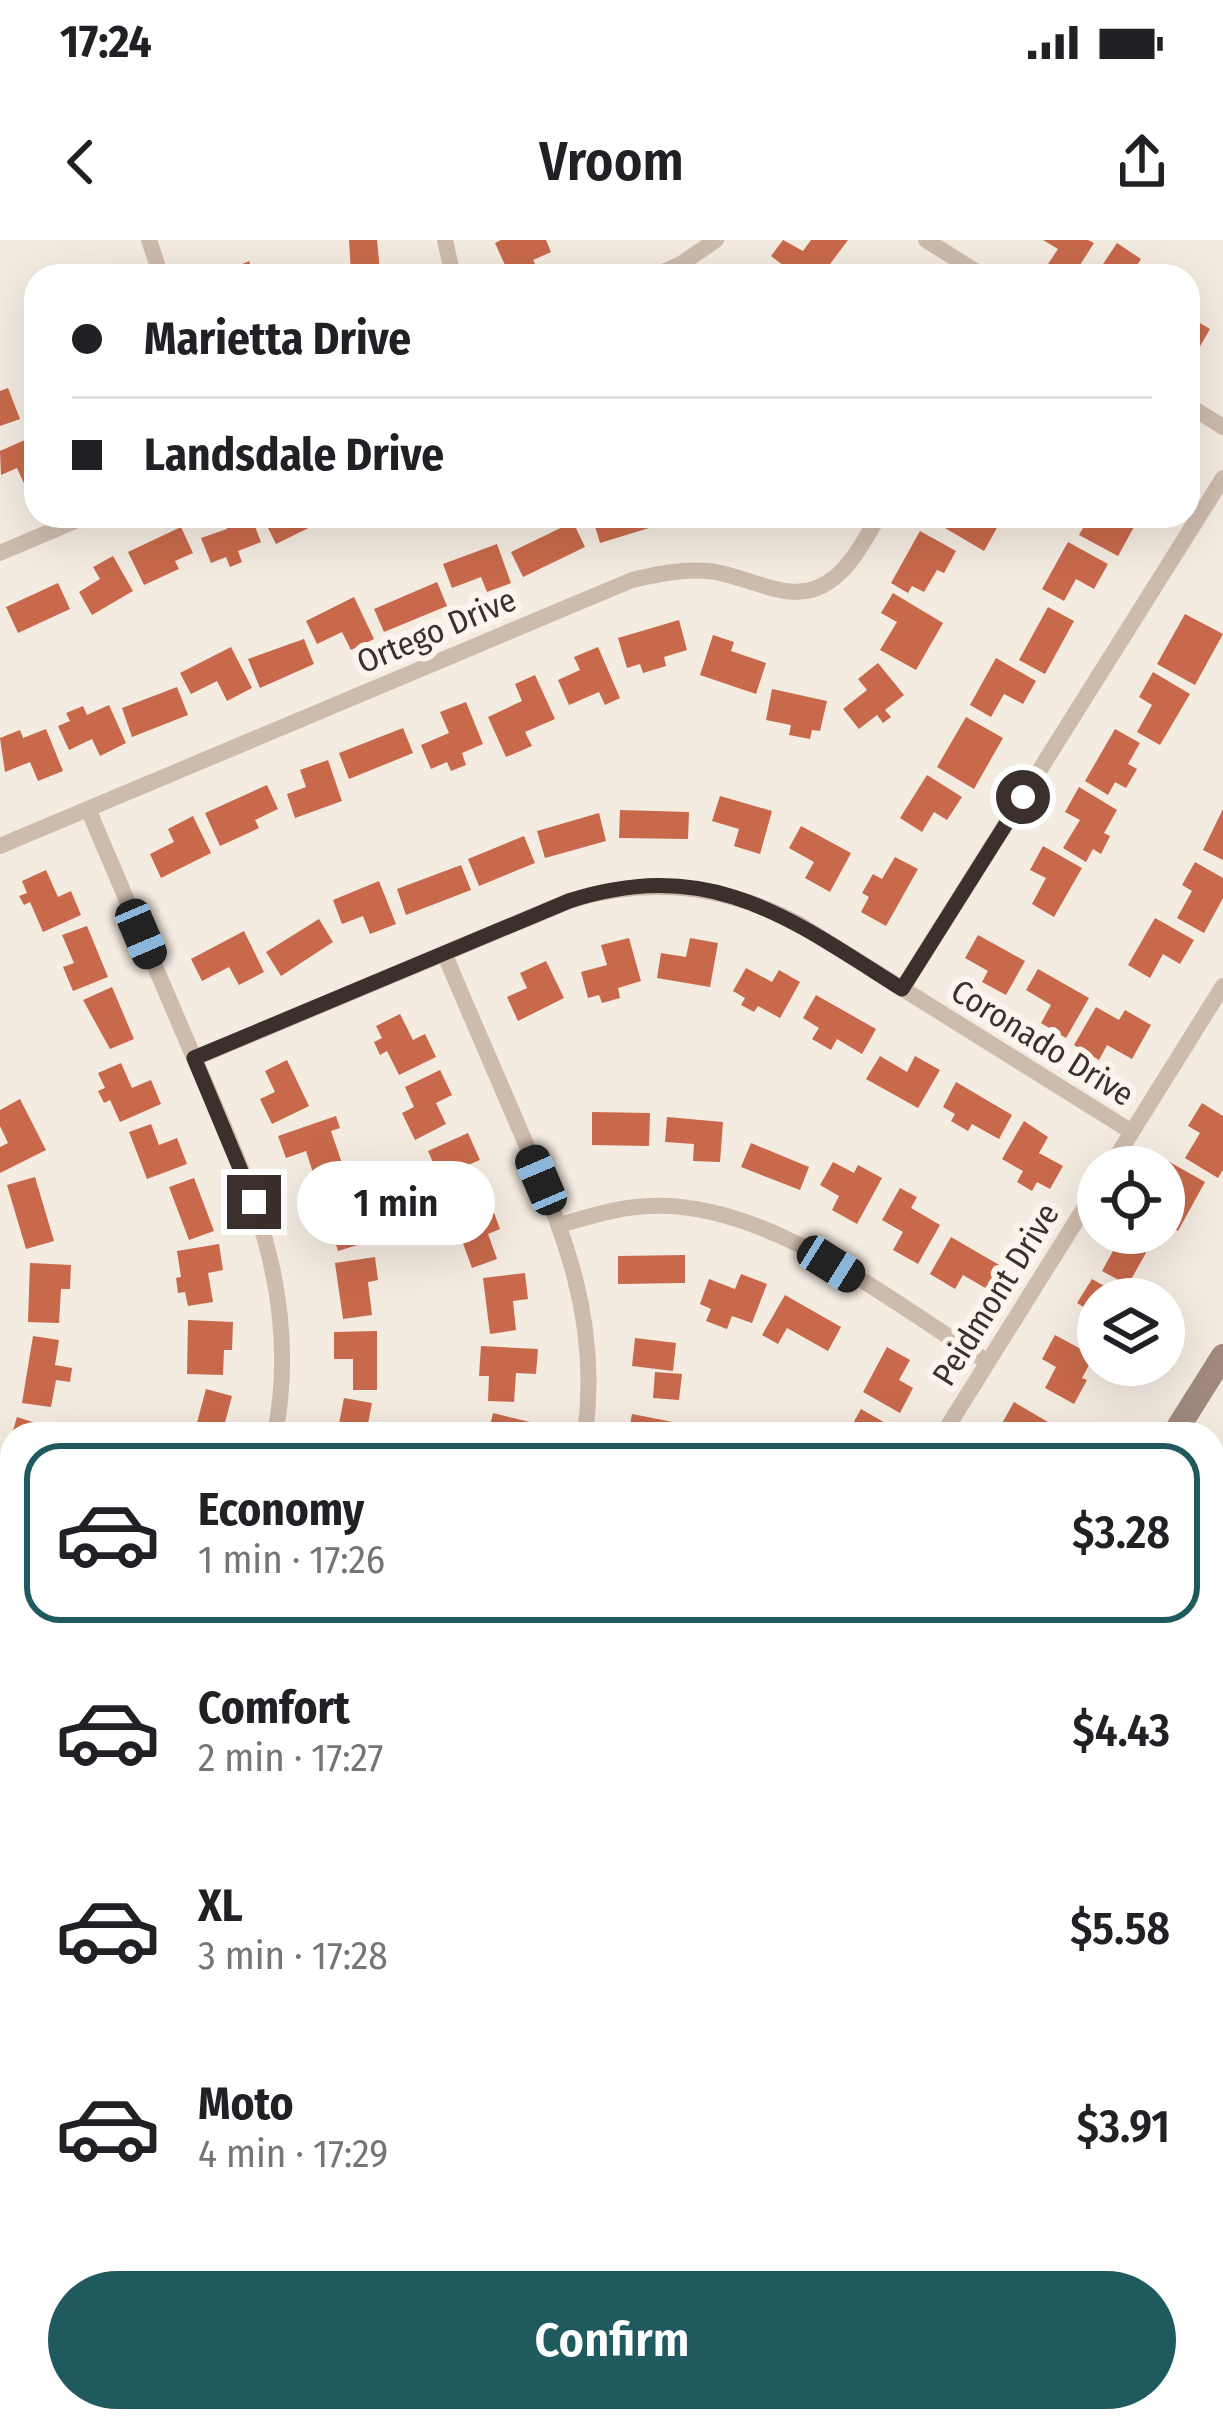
<!DOCTYPE html>
<meta charset="utf-8">
<style>
:root{--surface:#fff;--page:#f2f2f2;--text:#202124;--muted:#757577;--line:#e0e0e0;--accent:#1f5a5e}
body{margin:0;font-family:"Fira Sans Condensed",sans-serif;background:var(--page);color:var(--text);height:100vh;display:flex;flex-direction:column;font-size:45px;white-space:nowrap}
*{box-sizing:border-box;margin:0}
p{font-size:39px;color:var(--muted)}
.icon{flex:none;width:66px;height:66px;fill:none;stroke:currentColor;stroke-width:2;stroke-linecap:round;stroke-linejoin:round}
.map{position:relative;flex:1;overflow:hidden}
.details{position:absolute;left:0px;top:1182px;width:1224px;height:1011px;display:flex;flex-direction:column;background:var(--surface);border-radius:36px 36px 0 0;box-shadow:0 12px 48px #0002}
.details>*{flex:none}
.guide{position:absolute;left:24px;top:24px;width:1176px;height:264px;border-radius:36px;box-shadow:0 12px 48px #0002;display:grid;align-content:center;height:264px;padding:0 48px;background:var(--surface)}
.buttons{position:absolute;left:1077px;top:906px;display:grid;gap:24px}
.buttons a{display:grid;place-items:center;width:108px;height:108px;border-radius:50%;background:var(--surface);box-shadow:0 12px 48px #0002;font-size:60px}
.end{position:absolute;width:54px;height:54px;margin:-27px;border:15px solid #3b302b;background:#fff;box-shadow:0 0 0 6px #fff}
.from{border-radius:50%}
.bubble{position:absolute;height:84px;border-radius:42px;background:var(--surface);box-shadow:0 12px 48px #0002;font-size:39px;font-weight:600;line-height:84px;text-align:center}
.car{position:absolute;width:36px;height:72px;margin:-36px -18px;border-radius:15px;box-shadow:0 0 9px 3px #0007;background:linear-gradient(#222 24%,#8ab4d8 0 40%,#222 0 76%,#8ab4d8 0 86%,#222 0)}
.guide b{display:flex;align-items:center;gap:42px;height:114px;font-size:45px}
.guide b+b{border-top:3px solid var(--line)}
.guide i{width:30px;height:30px;background:var(--text)}
ul{padding:21px 0 0;list-style:none}
li{display:flex;align-items:center;gap:36px;height:180px;margin:0 24px 18px;padding:0 24px;border:6px solid transparent;border-radius:36px}
li div{flex:1}
li b{display:block;font-size:45px}
li em{font-style:normal;font-weight:600}
li.selected{border-color:var(--accent)}
li>.icon{width:108px;height:108px;stroke-width:1.5}
.button{display:flex;gap:24px;margin-top:auto;padding:24px 48px}
.button a{flex:1;height:138px;border-radius:72px;background:var(--accent);color:#fff;font-size:48px;font-weight:600;line-height:138px;text-align:center}
.status{display:flex;justify-content:space-between;align-items:center;height:84px;padding:0 60px;background:var(--surface);direction:ltr}
.status svg{height:33px;fill:currentColor}
header{display:flex;justify-content:space-between;align-items:center;height:156px;padding:0 48px;background:var(--surface);font-size:54px;font-weight:600}
.map>svg:first-child{display:block}
.water{fill:#7fb0b2}
.building{fill:#c8694b}
.lines{fill:none;stroke-linecap:round;stroke-linejoin:round}
.minor{stroke:#cdbbac;stroke-width:16}
.secondary{stroke:#a18a7d;stroke-width:24}
.route{stroke:#3b302b;stroke-width:15}
.labels{text-anchor:middle;stroke-width:12;stroke-linejoin:round;paint-order:stroke}
.street-label{font-size:33px;fill:#3b302b;stroke:#fbf5ee}
</style>
<div class="status"><b>17:24</b><svg viewBox="0 0 49 12"><path d="M0 12V9h3v3zM5 12V6h3v6zM10 12V3h3v9zM15 12V0h3v12zM26 1h20v11H26zM47 4h2v5h-2z"/></svg></div>
<header><svg class="icon" aria-label="back" viewBox="0 0 24 24"><path d="M15 5l-7 7 7 7"/></svg>Vroom<svg class="icon" aria-label="share" viewBox="0 0 24 24"><path d="M12 15V3M7 8l5-5 5 5M5 13v7h14v-7"/></svg></header>
<div class="map">
<svg width="1223" height="2192" viewBox="0 0 1223 2192">
<rect width="100%" height="100%" fill="#f4ebe1"/>
<!-- water -->
<path class="water" d="M1212,1898L1223,1905V2055L1212,2059Z
M658,2181H805L807,2192H650Z"/>
<!-- building -->
<path class="building" d="M349,0H377L380,31L351,33Z
M501,0H546L551,12L533,20L541,36H510L495,3Z
M783,0L803,11L811,0H848L821,36H797L771,16Z
M1043,0H1088L1094,3L1073,36H1067L1048,24L1058,9Z
M1117,3L1141,19L1136,27L1150,36L1097,33Z
M249,21L255,36H215Z
M1188,76L1210,89L1195,115L1188,111Z
M8,148L20,179L0,186V151Z
M36,195V255L30,257L17,228L1,235L0,211Z
M222,276H251L261,302L238,311L242,322L230,327L226,317L211,323L201,298L227,289Z
M262,276H325L327,279L276,304Z
M592,276H645L649,288L600,303Z
M682,276H732L729,286Z
M952,276H982L998,286L984,311L945,288Z
M1090,276H1140L1118,316L1079,295Z
M573,282L585,307L523,337L511,312Z
M181,287L193,313L175,321L179,329L144,345L128,312Z
M920,291L956,311L944,333L937,330L924,352L912,346L908,353L891,343Z
M1068,302L1108,324L1094,349L1076,339L1064,361L1042,349Z
M497,304L511,343L487,352L481,337L452,348L443,324Z
M113,316L133,351L92,375L79,352L100,339L93,327Z
M437,342L447,366L384,392L374,369Z
M58,343L70,369L18,393L6,367Z
M893,353L943,383L916,430L880,410L897,382L881,373Z
M354,357L374,399L351,410L342,392L317,404L306,381Z
M1048,367L1074,381L1045,434L1019,420Z
M1185,374L1223,394L1195,445L1157,424Z
M679,380L687,410L664,417L666,426L643,433L640,424L627,428L618,398Z
M713,395L734,402L731,411L766,423L756,454L700,435Z
M304,399L314,424L260,448L248,419Z
M231,407L252,448L227,461L217,441L191,454L180,433Z
M598,407L620,458L605,465L599,452L569,465L558,440L580,430L574,417Z
M996,418L1036,441L1023,464L1004,454L991,477L970,465Z
M878,423L904,455L885,470L891,477L883,483L877,475L859,489L843,469L867,450L858,439Z
M1153,432L1190,454L1160,505L1137,492L1152,465L1139,457Z
M535,435L555,479L525,492L532,506L506,517L488,477L522,461L515,444Z
M177,447L188,475L132,497L122,468Z
M772,449L827,461L820,491L812,490L810,499L789,495L791,485L766,480Z
M466,462L483,504L462,513L466,525L451,531L447,522L431,529L421,505L449,493L440,472Z
M109,465L126,503L100,516L92,499L69,510L58,486L70,481L66,473L83,466L87,475Z
M966,477L1003,498L974,549L937,527Z
M403,488L413,513L349,539L339,513Z
M46,489L63,531L38,541L30,522L5,532L0,498L20,490L23,498Z
M1115,489L1140,503L1128,524L1137,529L1126,548L1115,542L1108,555L1085,541Z
M328,520L342,561L295,578L287,554L306,547L300,530Z
M927,535L962,557L947,580L934,572L922,592L900,578Z
M267,545L278,569L255,580L259,588L220,606L205,573Z
M1079,547L1117,570L1104,593L1110,596L1101,614L1093,609L1086,622L1063,608L1080,580L1065,572Z
M720,556L772,571L760,614L734,606L739,589L712,581Z
M1223,569V620L1203,610Z
M620,570L689,572L688,599L619,598Z
M599,573L606,601L545,618L537,591Z
M193,576L211,613L161,638L150,614L174,602L168,589Z
M801,586L851,613L830,652L805,638L814,622L789,608Z
M524,596L535,623L479,646L468,619Z
M1043,606L1082,628L1054,677L1032,664L1046,638L1030,630Z
M895,617L918,629L886,686L861,672L869,657L862,653L873,634L882,639Z
M1195,622L1223,638V658L1204,693L1177,678L1192,651L1182,645Z
M461,625L471,650L406,675L397,649Z
M46,630L58,657L71,651L81,675L43,692L30,662L24,665L19,656L27,653L22,641Z
M379,641L396,684L370,694L363,676L342,684L333,660Z
M1155,678L1194,700L1180,724L1163,714L1150,738L1128,725Z
M319,679L333,702L281,736L266,712Z
M87,686L108,737L73,751L63,727L74,723L62,695Z
M244,691L264,732L239,745L229,727L202,741L191,719Z
M978,695L1025,721L1006,755L982,742L988,731L965,718Z
M629,698L641,741L618,748L620,758L602,763L599,755L588,758L581,732L607,725L601,705Z
M690,698L718,703L710,747L657,738L661,713L686,717Z
M546,721L564,758L518,781L507,757L527,748L520,733Z
M746,728L772,742L779,730L800,742L780,778L758,766L754,772L741,765L745,758L733,751Z
M1038,729L1089,758L1066,798L1041,783L1051,765L1026,750Z
M112,747L134,799L110,809L83,760Z
M816,755L876,789L862,814L837,799L831,810L812,799L819,788L803,778Z
M1096,767L1119,780L1125,770L1151,785L1132,819L1107,805L1099,820L1074,805Z
M400,774L413,800L425,794L436,817L399,835L387,811L380,815L374,802L382,798L376,786Z
M880,816L907,832L915,816L940,830L918,868L866,839Z
M287,820L309,866L272,884L260,859L275,852L265,831Z
M121,823L132,848L151,840L161,864L120,882L110,860L104,863L98,851L105,848L98,833Z
M440,830L452,855L436,863L446,884L415,900L402,873L414,867L405,847Z
M956,842L1012,875L999,899L972,884L968,891L951,881L955,874L943,867Z
M20,859L46,910L0,933V907L8,903L0,886V870Z
M1202,863L1223,876V930L1218,938L1185,918L1200,893L1188,886Z
M592,872L650,873L649,906L592,905Z
M336,876L340,888L331,891L345,932L316,942L306,911L286,918L278,896Z
M667,877L723,882L720,922L693,921L694,904L665,902Z
M1024,881L1048,897L1039,913L1063,926L1050,949L1037,942L1032,951L1017,942L1023,931L1002,919Z
M151,884L159,905L177,898L187,924L147,939L129,892Z
M468,893L480,920L463,927L475,952L451,963L428,911Z
M751,903L809,927L800,950L741,927Z
M1166,920L1205,942L1178,991L1164,983V962L1168,954L1164,952L1162,927Z
M833,922L854,933L858,925L882,938L857,984L832,970L839,956L820,945Z
M35,937L54,1001L26,1009L7,945Z
M194,938L214,991L189,1000L169,947Z
M346,947L364,1003L338,1011L329,982L313,988L304,961Z
M900,948L917,957L911,968L940,985L918,1024L893,1010L903,992L882,980Z
M490,962L500,989L488,994L497,1019L472,1028L453,976Z
M1123,993H1157L1128,1045L1102,1031Z
M951,997L1001,1026L987,1049L963,1035L955,1049L930,1034Z
M219,1004L223,1030L208,1033L213,1062L188,1066L185,1052L178,1053L176,1038L181,1037L177,1011Z
M685,1015V1043L618,1044V1016Z
M375,1017L378,1040L368,1042L372,1075L343,1079L335,1023Z
M30,1023L71,1025L70,1049H61L59,1083L28,1082Z
M525,1033L528,1059L513,1061L516,1090L490,1094L483,1038Z
M741,1034L767,1044L752,1083L732,1076L727,1089L706,1081L711,1069L700,1064L709,1039L735,1049Z
M1092,1039L1127,1059H1098V1105L1080,1095L1093,1073L1077,1063Z
M785,1055L841,1087L828,1111L787,1088L778,1104L762,1095Z
M188,1080L233,1082L232,1110H224L223,1135L187,1134Z
M377,1091V1150H353V1119H334V1092Z
M1055,1095L1094,1116L1082,1138L1087,1140L1074,1164L1045,1148L1056,1127L1042,1119Z
M33,1096L59,1100L55,1125L72,1128L70,1142L56,1140L51,1167L22,1163Z
M635,1098L676,1103L673,1131L632,1126Z
M481,1106L538,1109L536,1134L516,1133L514,1162L488,1161L489,1136H479Z
M887,1107L910,1120L899,1140L913,1148L900,1173L863,1152Z
M655,1132L682,1134L679,1160L653,1158Z
M206,1149L232,1156L222,1194H194Z
M344,1158L372,1163L366,1194H337Z
M1014,1162L1048,1182L1041,1194H1013L1001,1185Z
M861,1169L887,1184L881,1194H847Z
M493,1173L534,1183L531,1194H488Z
M632,1174L673,1182L671,1194H628Z
M17,1177L57,1190L56,1194H12Z
M11,1195L12,1196V1236L0,1232Z
M0,1245L12,1252V1272L0,1295Z
M1215,1369L1223,1374V1412L1212,1406Z
M12,1512V1566L6,1576L0,1572V1533Z
M1212,1642L1223,1648V1686L1212,1680Z
M1223,1796V1832L1212,1826V1816Z
M877,2181H894L902,2188L912,2181L924,2192H867Z
M1114,2181H1140L1149,2186L1145,2192H1108Z"/>
<g class="lines">
<!-- minor -->
<path class="minor" d="M149,0L161,36
M445,0L453,36
M926,0L983,36
M653,36L681,24L716,0
M1188,165L1223,187
M0,313L87,276
M88,569C122,648 156,727 189,806C245,936 303,1049 275,1194
M0,606L632,340C658,334 681,329 708,331C752,335 793,371 834,338C854,322 866,297 879,276
M444,713C468,770 493,827 517,883C562,989 601,1076 585,1194
M902,749L1223,238
M195,818L569,661C649,636 725,645 799,684L1132,892
M1110,927L1223,746
M559,985C589,977 618,967 649,966C767,960 891,1062 988,1122
M943,1194L1098,946
M1212,1520L1223,1503
M0,1673L12,1654
M0,1694L12,1702
M1212,1730L1223,1737
M0,1908L12,1916
M432,2181L449,2192
M991,2181L1008,2192"/>
<!-- secondary -->
<path class="secondary" d="M1174,1194L1223,1116
M547,2192L554,2181"/>
</g>
<g class="lines">
<!-- route -->
<path class="route" d="M254,962L194,818L569,661C710,616 788,677 902,749L1023,557"/>
</g>
<g class="labels">
<!-- street labels -->
<g class="street-label">
<text transform="translate(436 390) rotate(-23)" y="12">Ortego Drive</text>
<text transform="translate(1043 802) rotate(32)" y="12">Coronado Drive</text>
<text transform="translate(995 1054) rotate(-58)" y="12">Peidmont Drive</text>
</g>
</g>
</svg>
<div class="buttons">
<a><svg class="icon" aria-label="locate" viewBox="0 0 24 24"><circle cx="12" cy="12" r="6"/><path d="M12 2v4M12 18v4M2 12h4M18 12h4"/></svg></a>
<a><svg class="icon" aria-label="layers" viewBox="0 0 24 24"><path d="M12 4l9 5-9 5-9-5zM3 14l9 5 9-5"/></svg></a>
</div>
<i class="end from" style="left:1023px;top:557px"></i>
<i class="end" style="left:254px;top:962px"></i>
<div class="bubble" style="left:297px;top:921px;width:198px">1 min</div>
<i class="car" style="left:141px;top:694px;rotate:157deg"></i>
<i class="car" style="left:541px;top:940px;rotate:337deg"></i>
<i class="car" style="left:831px;top:1024px;rotate:122deg"></i>
<div class="guide">
<b><i class="from"></i>Marietta Drive</b>
<b><i></i>Landsdale Drive</b>
</div>
<section class="details">
<ul>
<li class="selected"><svg class="icon" aria-label="car" viewBox="0 0 24 24"><path d="M5 17H2v-5l4-1 3-4h7l3 4 3 1v5h-3M9 17h6M6 11h13"/><circle cx="7" cy="17" r="2"/><circle cx="17" cy="17" r="2"/></svg><div><b>Economy</b><p>1 min · 17:26</p></div><em>$3.28</em></li>
<li><svg class="icon" aria-label="car" viewBox="0 0 24 24"><path d="M5 17H2v-5l4-1 3-4h7l3 4 3 1v5h-3M9 17h6M6 11h13"/><circle cx="7" cy="17" r="2"/><circle cx="17" cy="17" r="2"/></svg><div><b>Comfort</b><p>2 min · 17:27</p></div><em>$4.43</em></li>
<li><svg class="icon" aria-label="car" viewBox="0 0 24 24"><path d="M5 17H2v-5l4-1 3-4h7l3 4 3 1v5h-3M9 17h6M6 11h13"/><circle cx="7" cy="17" r="2"/><circle cx="17" cy="17" r="2"/></svg><div><b>XL</b><p>3 min · 17:28</p></div><em>$5.58</em></li>
<li><svg class="icon" aria-label="car" viewBox="0 0 24 24"><path d="M5 17H2v-5l4-1 3-4h7l3 4 3 1v5h-3M9 17h6M6 11h13"/><circle cx="7" cy="17" r="2"/><circle cx="17" cy="17" r="2"/></svg><div><b>Moto</b><p>4 min · 17:29</p></div><em>$3.91</em></li>
</ul>
<div class="button"><a>Confirm</a></div>
</section>
</div>
